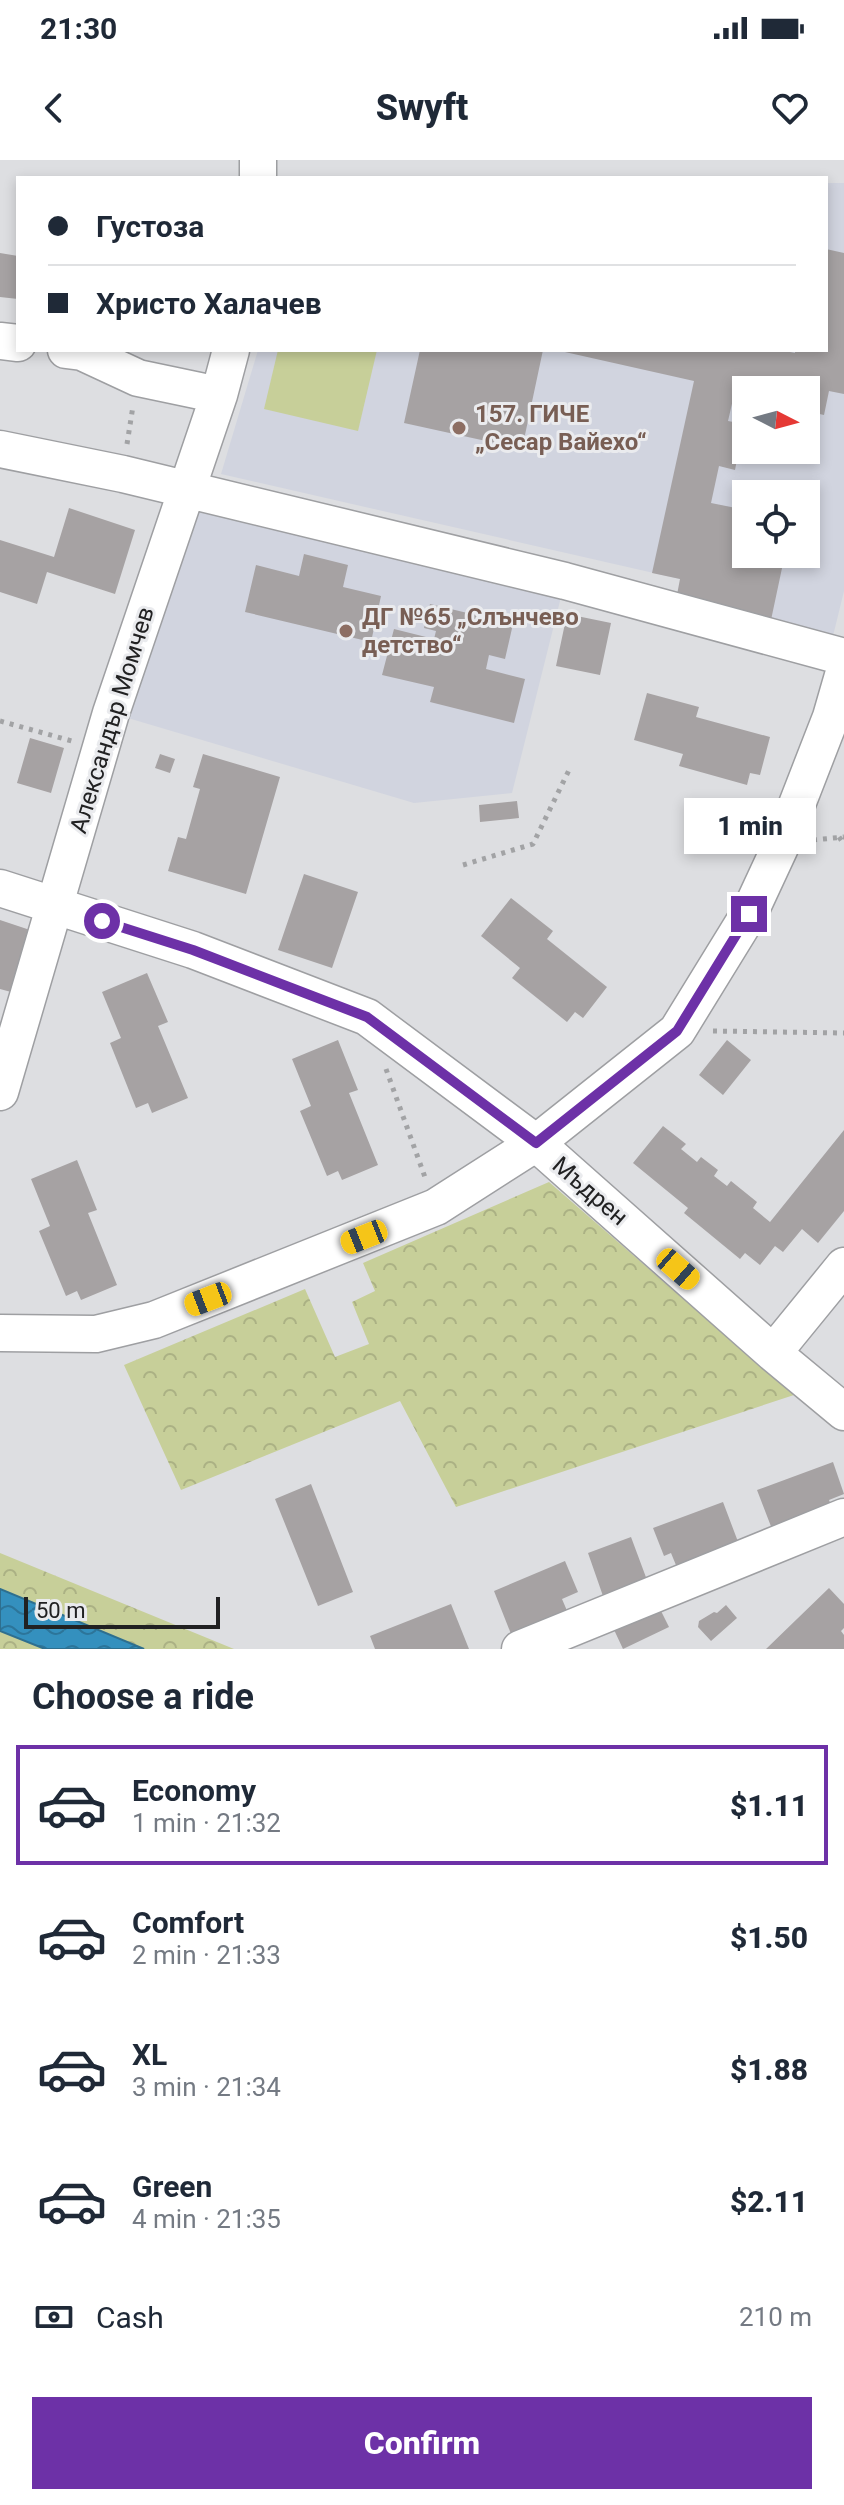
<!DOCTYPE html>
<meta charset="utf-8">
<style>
:root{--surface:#fff;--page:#f2f2f3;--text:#1f2937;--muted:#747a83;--line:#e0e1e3;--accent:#6d31a7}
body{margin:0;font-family:Roboto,sans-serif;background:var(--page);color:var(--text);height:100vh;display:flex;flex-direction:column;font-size:30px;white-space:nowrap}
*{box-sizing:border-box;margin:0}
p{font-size:26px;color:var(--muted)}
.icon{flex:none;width:44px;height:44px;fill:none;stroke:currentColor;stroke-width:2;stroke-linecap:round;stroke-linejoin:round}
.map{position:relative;height:1489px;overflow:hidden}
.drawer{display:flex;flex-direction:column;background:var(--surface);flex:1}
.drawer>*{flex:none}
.hud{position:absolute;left:16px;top:16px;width:812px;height:176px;border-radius:0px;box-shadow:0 4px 12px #0003;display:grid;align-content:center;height:176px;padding:0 32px;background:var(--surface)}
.needle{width:52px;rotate:96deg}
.controls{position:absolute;left:732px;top:216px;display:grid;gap:16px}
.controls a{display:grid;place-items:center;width:88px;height:88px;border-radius:0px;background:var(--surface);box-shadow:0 4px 12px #0003;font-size:40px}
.scale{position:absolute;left:24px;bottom:20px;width:196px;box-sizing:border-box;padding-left:8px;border:4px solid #212122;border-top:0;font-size:22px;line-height:28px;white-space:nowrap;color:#212122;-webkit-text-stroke:6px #eaebee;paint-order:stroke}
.end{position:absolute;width:36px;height:36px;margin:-18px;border:10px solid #6d31a7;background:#fff;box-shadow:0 0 0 4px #fff}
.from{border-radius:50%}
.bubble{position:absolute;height:56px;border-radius:0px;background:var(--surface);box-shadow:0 4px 12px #0003;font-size:26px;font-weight:800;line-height:56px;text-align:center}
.car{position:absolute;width:24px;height:48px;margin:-24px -12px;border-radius:10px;box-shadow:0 0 6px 2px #0007;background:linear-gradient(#f5c518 24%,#345 0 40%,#f5c518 0 76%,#345 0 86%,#f5c518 0)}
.hud b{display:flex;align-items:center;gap:28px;height:76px;font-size:30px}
.hud b+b{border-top:2px solid var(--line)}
.hud i{width:20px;height:20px;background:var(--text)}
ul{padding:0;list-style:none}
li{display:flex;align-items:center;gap:24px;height:120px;margin:0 16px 12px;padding:0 16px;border:4px solid transparent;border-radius:0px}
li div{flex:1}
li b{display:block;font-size:30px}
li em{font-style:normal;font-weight:800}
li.selected{border-color:var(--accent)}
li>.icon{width:72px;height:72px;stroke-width:1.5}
h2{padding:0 32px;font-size:36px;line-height:96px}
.pay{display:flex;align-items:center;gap:20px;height:88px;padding:0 32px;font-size:30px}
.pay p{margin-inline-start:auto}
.cta{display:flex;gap:16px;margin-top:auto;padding:16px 32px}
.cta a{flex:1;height:92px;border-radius:0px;background:var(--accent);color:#fff;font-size:32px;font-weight:800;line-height:92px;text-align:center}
.status{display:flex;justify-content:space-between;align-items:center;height:56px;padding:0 40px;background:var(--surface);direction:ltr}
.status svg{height:22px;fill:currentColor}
header{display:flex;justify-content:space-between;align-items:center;height:104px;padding:0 32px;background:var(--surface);font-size:36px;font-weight:800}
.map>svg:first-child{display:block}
.built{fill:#d1d4df;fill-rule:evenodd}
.forest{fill:url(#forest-crowns)}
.pitch{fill:#c7cf99}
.water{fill:url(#water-waves);stroke:#2e6f8f;stroke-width:2}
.building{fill:#a6a2a3}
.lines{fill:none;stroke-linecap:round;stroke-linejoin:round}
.minor-casing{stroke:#9e9fa2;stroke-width:39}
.path{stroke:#a2a3a5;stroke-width:5;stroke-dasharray:4 6;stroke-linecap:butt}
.minor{stroke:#fff;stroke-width:36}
.route{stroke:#6d31a7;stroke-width:10}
.education-dot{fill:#8d6e63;stroke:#eaebee;stroke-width:3}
.labels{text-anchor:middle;stroke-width:6;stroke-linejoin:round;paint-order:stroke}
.education-label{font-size:24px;font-weight:bold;fill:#785e54;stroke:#eaebee;text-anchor:start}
.street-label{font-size:24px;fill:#212122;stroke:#eaebee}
</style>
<div class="status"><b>21:30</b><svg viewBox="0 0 49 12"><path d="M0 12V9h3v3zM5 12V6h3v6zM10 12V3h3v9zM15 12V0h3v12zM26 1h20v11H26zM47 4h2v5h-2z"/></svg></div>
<header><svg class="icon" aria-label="back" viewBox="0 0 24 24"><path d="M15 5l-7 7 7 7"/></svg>Swyft<svg class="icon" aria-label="heart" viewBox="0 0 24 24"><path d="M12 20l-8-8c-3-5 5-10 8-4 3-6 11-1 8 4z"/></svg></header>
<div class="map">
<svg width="844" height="1489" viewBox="0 0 844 1489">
<defs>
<pattern id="forest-crowns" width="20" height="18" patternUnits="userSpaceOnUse" patternTransform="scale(2)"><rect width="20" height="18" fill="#c7cf99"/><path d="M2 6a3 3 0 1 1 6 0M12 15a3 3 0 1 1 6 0" fill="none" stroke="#abb184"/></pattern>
<pattern id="water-waves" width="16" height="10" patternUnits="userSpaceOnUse" patternTransform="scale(2)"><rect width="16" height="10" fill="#3490be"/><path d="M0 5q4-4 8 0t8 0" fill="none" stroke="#2c759a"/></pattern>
</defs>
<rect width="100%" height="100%" fill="#dddee1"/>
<!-- built -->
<path class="built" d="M826,23H844V431L833,476L771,460L680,419L221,314L258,190H826ZM746,230H806V290H746ZM746,334H806V394H746Z
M186,331L565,421L512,633L414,643L111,553Z"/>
<!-- forest -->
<path class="forest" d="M549,1022L794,1235L456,1347L400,1241L181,1330L124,1205L305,1129L335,1197L369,1184L352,1142L375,1131L363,1103Z
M0,1393L234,1489H144L0,1429Z
M0,1471L45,1489H0Z"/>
<!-- pitch -->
<path class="pitch" d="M278,190H377L358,271L264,249Z"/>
<!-- water -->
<path class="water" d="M0,1429L144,1489H45L0,1471Z"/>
<!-- building -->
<path class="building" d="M826,89L844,93V234L829,231L824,255L806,251V230H746V238L734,235L728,261L744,264L735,310L719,306L711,343L746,350V394H785L771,460L676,440L680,419L652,413L694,221L556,190H780L795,193V190H826Z
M0,93L18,96V139L0,137Z
M420,190H543L522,289L404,263Z
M69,348L135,370L115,434L47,412L37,444L0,432V380L54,397Z
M304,394L348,405L343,427L381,436L371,482L245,452L256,405L299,416Z
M430,444L513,464L505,499L489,495L486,509L525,519L514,563L430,542L434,527L382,515L394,469L434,479L436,471L424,468Z
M567,454L611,463L600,515L556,506Z
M647,533L699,547L696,557L770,577L760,615L750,613L747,625L679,606L683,594L634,580Z
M30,578L64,588L51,633L17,623Z
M160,594L175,599L170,613L155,608Z
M203,594L280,617L246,734L168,711L178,677L186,679L200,629L193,627Z
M517,641L519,658L480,662L479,645Z
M304,714L358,732L332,808L278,790Z
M511,738L553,771L547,779L607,827L583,858L575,852L567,862L512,818L520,808L481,776Z
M0,760L30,770L11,832L0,829Z
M147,813L168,862L158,866L188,938L152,953L148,943L136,948L110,883L121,878L102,832Z
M338,880L358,930L349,933L378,1005L342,1020L338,1011L327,1016L300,951L311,946L292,899Z
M727,880L751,900L723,935L699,915Z
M663,966L686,984L681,989L697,1002L701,997L718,1010L714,1016L727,1026L731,1021L757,1042L753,1048L770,1062L844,970V1051L818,1083L802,1069L783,1092L775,1086L760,1105L745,1093L740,1099L684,1053L688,1048L633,1003Z
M77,1000L97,1050L88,1053L117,1125L81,1140L77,1131L66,1136L39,1071L50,1066L31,1019Z
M833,1302L844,1334L829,1340L832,1347L772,1369L757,1330Z
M311,1324L353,1432L318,1446L275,1339Z
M723,1342L740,1387L678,1410L671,1393L664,1396L653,1368Z
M631,1377L647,1420L603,1436L588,1393Z
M565,1401L578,1432L562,1439L571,1460L515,1484L494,1431Z
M829,1428L844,1444V1468L841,1471L844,1475V1489H766Z
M654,1437L669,1467L623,1489L609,1459Z
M451,1444L469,1489H375L370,1476Z
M726,1445L737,1458L711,1481L698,1467L699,1461L714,1452L717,1453Z"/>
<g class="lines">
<!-- minor casing -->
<g class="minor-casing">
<path id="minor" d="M258,18V0
M0,181L18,183
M66,190L82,192L138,218L219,235
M0,289L123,314L565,421L844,497
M0,728L193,790L367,857L536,983L773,1193L844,1252
M0,932L111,553L219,235L231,190
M0,1173L96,1174L154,1160L436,1047L536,983L677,871L749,754L782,683L831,557L844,512
M773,1193L844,1106
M520,1489L844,1357"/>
</g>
<!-- path -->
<path class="path" d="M127,284L133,246
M0,561L72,581
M839,677L844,684
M813,680L844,677
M463,705L533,684L570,608
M713,871L844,873
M386,909L426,1020"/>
<!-- minor -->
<use href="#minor" class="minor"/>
</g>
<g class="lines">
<!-- route -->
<path class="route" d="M102,761L193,790L367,857L536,983L677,871L749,754"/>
</g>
<!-- markers -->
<g class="education-dot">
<circle cx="459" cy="268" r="8"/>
<circle cx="346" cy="471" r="8"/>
</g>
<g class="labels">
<!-- education labels -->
<g class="education-label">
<text x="475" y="262">157. ГИЧЕ<tspan x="475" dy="28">„Сесар Вайехо“</tspan></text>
<text x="362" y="465">ДГ №65 „Слънчево<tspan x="362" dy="28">детство“</tspan></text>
</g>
<!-- street labels -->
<g class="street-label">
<text transform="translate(112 560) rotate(-73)" y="8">Александър Момчев</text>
<text transform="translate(590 1031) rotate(41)" y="8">Мъдрен</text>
</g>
</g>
</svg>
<div class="controls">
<a><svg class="needle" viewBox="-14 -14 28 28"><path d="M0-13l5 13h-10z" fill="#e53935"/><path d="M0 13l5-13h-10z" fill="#747a83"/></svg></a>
<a><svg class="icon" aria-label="locate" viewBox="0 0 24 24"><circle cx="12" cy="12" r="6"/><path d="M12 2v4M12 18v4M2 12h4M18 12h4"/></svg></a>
</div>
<div class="scale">50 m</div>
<i class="end from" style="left:102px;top:761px"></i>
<i class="end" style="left:749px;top:754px"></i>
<div class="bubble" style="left:684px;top:638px;width:132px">1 min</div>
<i class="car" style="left:364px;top:1077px;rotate:248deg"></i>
<i class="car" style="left:678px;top:1109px;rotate:131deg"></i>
<i class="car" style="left:208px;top:1139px;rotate:249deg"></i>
<div class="hud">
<b><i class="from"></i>Густоза</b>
<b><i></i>Христо Халачев</b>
</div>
</div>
<section class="drawer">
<h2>Choose a ride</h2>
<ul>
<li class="selected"><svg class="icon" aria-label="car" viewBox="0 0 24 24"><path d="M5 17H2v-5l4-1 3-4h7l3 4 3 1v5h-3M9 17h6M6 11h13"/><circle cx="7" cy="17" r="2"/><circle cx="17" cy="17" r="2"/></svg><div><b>Economy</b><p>1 min · 21:32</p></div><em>$1.11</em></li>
<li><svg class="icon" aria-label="car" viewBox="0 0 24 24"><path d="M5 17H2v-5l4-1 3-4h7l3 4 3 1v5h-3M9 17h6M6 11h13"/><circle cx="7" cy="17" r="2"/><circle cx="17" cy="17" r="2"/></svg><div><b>Comfort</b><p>2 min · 21:33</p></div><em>$1.50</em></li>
<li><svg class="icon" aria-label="car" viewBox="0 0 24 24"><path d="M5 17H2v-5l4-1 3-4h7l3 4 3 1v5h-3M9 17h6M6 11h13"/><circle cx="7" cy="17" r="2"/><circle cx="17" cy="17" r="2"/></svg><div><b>XL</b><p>3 min · 21:34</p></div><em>$1.88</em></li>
<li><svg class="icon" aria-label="car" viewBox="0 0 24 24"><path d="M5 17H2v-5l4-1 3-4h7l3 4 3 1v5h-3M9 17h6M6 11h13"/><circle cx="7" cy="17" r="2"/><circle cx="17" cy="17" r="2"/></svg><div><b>Green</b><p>4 min · 21:35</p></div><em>$2.11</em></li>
</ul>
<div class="pay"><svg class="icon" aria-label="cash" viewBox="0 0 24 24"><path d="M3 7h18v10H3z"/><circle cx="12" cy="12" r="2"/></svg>Cash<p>210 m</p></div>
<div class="cta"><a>Confirm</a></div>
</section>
